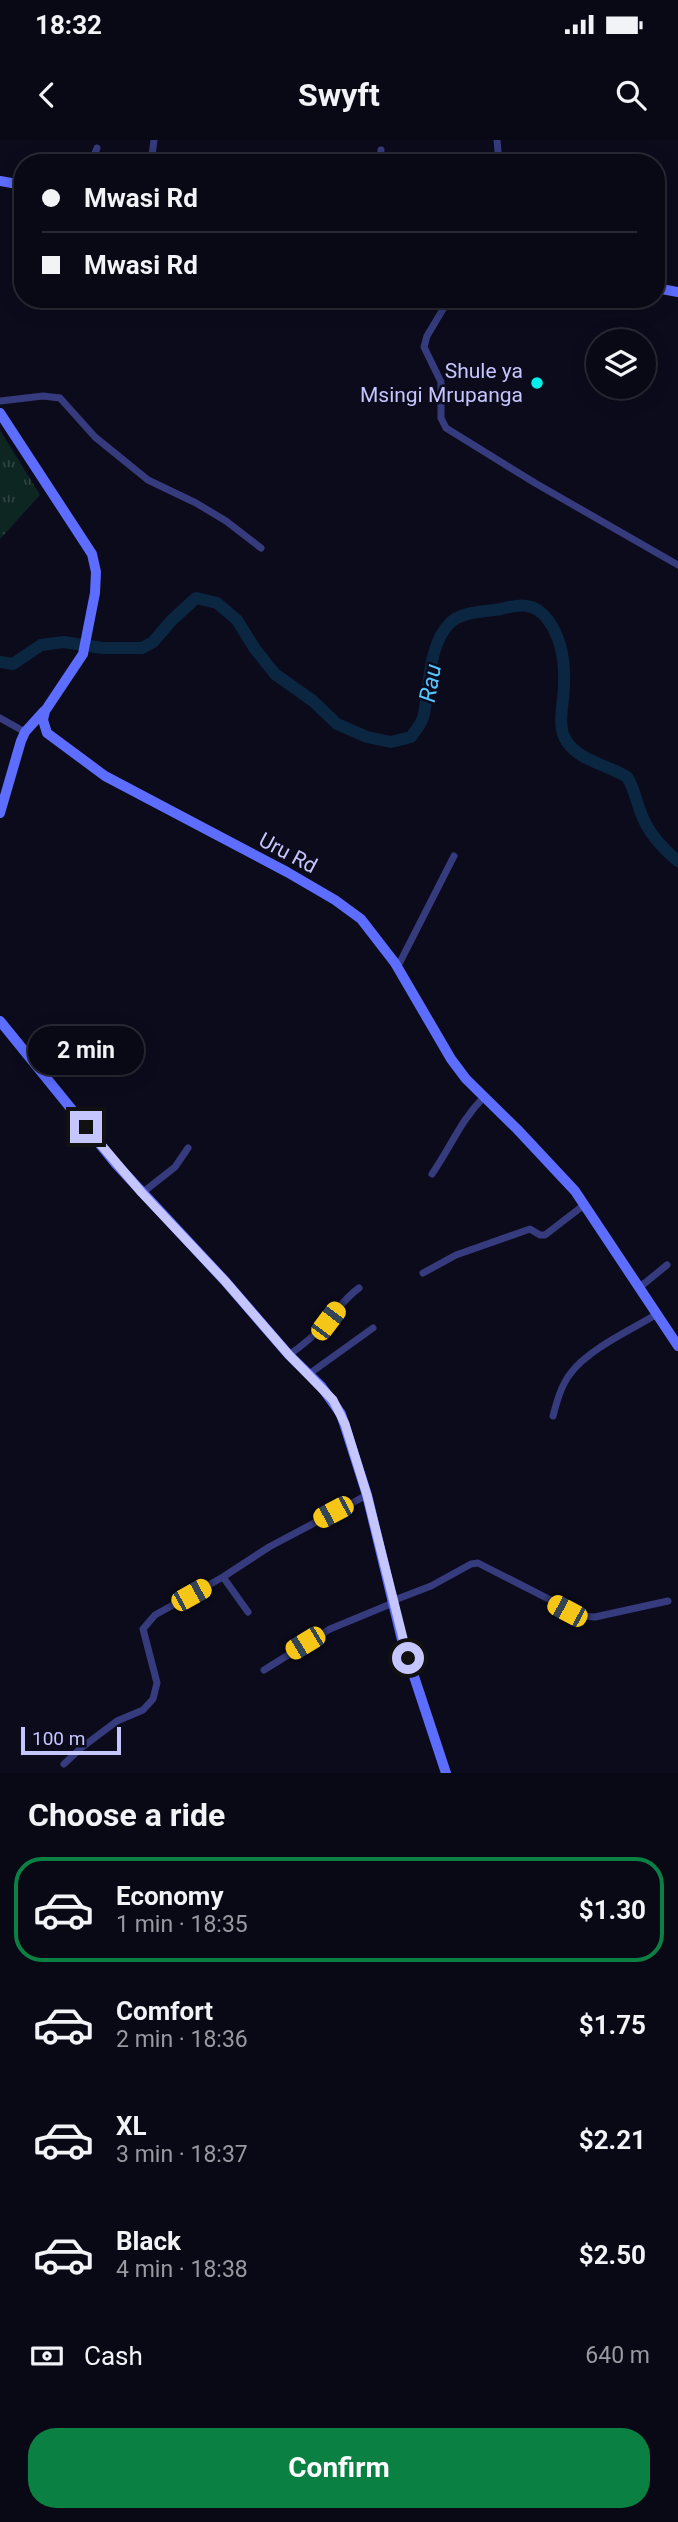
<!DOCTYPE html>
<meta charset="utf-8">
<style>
:root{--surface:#090815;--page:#12111e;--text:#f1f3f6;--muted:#999aa0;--line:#292934;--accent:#0b8043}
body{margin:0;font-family:Roboto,sans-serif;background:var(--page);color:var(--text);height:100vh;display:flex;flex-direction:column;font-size:26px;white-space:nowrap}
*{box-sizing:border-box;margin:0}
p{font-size:23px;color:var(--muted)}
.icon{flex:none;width:38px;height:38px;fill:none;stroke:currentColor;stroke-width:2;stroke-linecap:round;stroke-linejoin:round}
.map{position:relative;height:1633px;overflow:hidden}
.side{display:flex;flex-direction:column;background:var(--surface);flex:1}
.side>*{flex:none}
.top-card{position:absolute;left:14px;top:14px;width:651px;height:154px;border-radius:28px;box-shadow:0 4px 18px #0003,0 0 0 2px var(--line);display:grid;align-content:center;height:154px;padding:0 28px;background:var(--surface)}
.tools{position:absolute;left:586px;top:189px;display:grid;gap:14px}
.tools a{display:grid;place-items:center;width:70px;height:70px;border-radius:50%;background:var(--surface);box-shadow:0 4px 18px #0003,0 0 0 2px var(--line);font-size:35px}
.scale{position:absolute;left:21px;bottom:18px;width:100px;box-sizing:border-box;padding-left:7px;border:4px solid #c6c6ff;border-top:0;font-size:19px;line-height:24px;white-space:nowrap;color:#c6c6ff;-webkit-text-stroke:5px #0c0b1c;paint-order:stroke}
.end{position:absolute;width:32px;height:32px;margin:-16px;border:9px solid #c6c6ff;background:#111;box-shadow:0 0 0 4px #111}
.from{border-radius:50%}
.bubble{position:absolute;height:49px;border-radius:24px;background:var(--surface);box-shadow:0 4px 18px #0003,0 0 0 2px var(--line);font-size:23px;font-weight:700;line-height:49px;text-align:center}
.car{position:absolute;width:21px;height:42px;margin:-21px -10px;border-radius:9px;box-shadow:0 0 5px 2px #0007;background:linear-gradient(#f5c518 24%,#345 0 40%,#f5c518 0 76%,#345 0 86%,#f5c518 0)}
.top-card b{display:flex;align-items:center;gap:24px;height:66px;font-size:26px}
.top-card b+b{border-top:2px solid var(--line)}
.top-card i{width:18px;height:18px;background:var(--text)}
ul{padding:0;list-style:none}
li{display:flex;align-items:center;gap:21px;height:105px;margin:0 14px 10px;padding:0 14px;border:4px solid transparent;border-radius:28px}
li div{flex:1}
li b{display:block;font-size:26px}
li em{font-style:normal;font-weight:700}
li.active{border-color:var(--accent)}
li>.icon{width:63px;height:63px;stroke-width:1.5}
h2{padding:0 28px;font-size:32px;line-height:84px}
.pay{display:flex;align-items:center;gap:18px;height:77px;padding:0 28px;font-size:26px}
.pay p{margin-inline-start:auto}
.action{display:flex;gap:14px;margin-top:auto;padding:14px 28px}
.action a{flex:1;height:80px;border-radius:28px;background:var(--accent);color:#fff;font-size:28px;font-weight:700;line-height:80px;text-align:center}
.status{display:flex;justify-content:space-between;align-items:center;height:49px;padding:0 35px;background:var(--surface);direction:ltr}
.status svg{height:19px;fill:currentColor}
header{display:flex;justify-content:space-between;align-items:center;height:91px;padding:0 28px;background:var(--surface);font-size:32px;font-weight:700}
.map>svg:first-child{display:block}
.park{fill:url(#park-tufts)}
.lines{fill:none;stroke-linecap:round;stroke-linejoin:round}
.river{stroke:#0a2640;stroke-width:12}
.street{stroke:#353b7c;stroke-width:7}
.secondary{stroke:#5d6dff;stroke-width:10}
.route{stroke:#c6c6ff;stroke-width:9}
.poi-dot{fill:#00f1eb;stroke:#0c0b1c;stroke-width:2.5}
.labels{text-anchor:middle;stroke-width:5;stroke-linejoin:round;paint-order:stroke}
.poi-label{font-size:21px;fill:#c6c6ff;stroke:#0c0b1c;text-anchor:end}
.street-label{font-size:21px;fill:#c6c6ff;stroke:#0c0b1c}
.water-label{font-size:23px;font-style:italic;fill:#54c5ff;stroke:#0c0b1c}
</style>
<div class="status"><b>18:32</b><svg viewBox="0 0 49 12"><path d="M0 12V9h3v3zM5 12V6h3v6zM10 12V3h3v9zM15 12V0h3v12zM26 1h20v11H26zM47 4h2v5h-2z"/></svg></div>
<header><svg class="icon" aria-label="back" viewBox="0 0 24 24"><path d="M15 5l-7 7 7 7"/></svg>Swyft<svg class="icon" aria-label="search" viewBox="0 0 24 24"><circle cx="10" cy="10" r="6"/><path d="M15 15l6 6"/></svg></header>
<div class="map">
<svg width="678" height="1633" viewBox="0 0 678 1633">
<defs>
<pattern id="park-tufts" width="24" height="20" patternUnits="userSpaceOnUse" patternTransform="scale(1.75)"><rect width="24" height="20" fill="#0e2622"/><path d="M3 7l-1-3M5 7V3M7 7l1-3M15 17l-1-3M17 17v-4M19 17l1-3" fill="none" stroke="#304443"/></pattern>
</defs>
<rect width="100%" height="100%" fill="#0c0b1c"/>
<!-- park -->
<path class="park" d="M0,290L40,355L0,399Z"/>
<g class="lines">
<!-- river -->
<path class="river" d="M0,522L13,524L41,505L64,502L102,508H142L153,502L172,480L196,458L217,463L237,480L255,509L275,534L313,561L337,584L367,597L391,602L411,597C416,590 423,582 424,574C429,547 429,503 450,483C462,471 485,472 501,469C520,464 535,462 548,480C562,499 565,522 564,545C564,564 556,586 567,602C580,621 608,625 627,637C634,647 636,661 641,673C648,693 662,708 678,721"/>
<!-- street -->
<path class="street" d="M497,0L499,23
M91,23L97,8
M151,23L154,0
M380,23L381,10
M449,159L427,196L424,207L441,242V278L446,288L535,343L678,425
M0,261L43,256L60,258L95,297L148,340L196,363L226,381L261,408
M0,578L25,592
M397,828L454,716
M432,1034C451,1007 460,981 484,957
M142,1053L175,1027L188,1008
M423,1133L456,1115L530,1089L540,1095H545L584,1065
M640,1147L667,1125
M289,1215C303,1205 316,1194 328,1181C338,1169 346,1157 359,1148
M309,1234L373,1188
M553,1276C557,1261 561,1246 570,1234C588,1209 631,1190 657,1174
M223,1437L248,1472
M392,1461L431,1446L471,1424L478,1423L582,1476L595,1477L668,1461
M264,1530L330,1489L393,1463
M64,1624L81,1608L117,1581L143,1570L153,1559L157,1543L143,1489L155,1475L223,1437L269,1407L367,1355"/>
<!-- secondary -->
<path class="secondary" d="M0,41L23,45
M656,148L678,152
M0,273L92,414L96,432L95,453L83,514L45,571L43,580L47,593L105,636L287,732L335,760L361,779L395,823L451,919L466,939L517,989L575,1051L678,1206
M0,673L21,601L25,592L44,571
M0,881L116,1024L225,1141L289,1215L321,1246L341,1274L367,1355L402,1500L446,1633"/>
</g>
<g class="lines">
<!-- route -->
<path class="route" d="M86,987L142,1053L225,1141L289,1215L333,1260L345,1284L367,1355L408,1518"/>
</g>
<!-- markers -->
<circle class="poi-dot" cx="537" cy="243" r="7"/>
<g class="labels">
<!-- poi labels -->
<g class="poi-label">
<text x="523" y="238">Shule ya<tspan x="523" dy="24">Msingi Mrupanga</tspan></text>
</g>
<!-- street labels -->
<g class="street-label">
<text transform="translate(288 713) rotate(28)" y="7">Uru Rd</text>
</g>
<!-- water labels -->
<g class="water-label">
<text transform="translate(430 543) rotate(-80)" y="8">Rau</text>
</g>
</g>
</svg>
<div class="tools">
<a><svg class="icon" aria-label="layers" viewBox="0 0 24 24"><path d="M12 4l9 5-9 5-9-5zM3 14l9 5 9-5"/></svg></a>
</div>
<div class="scale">100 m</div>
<i class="end from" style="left:408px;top:1518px"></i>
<i class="end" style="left:86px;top:987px"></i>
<div class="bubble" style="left:28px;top:886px;width:116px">2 min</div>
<i class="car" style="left:328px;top:1181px;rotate:37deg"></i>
<i class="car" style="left:333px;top:1372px;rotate:242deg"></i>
<i class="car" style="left:191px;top:1455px;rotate:61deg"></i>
<i class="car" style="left:567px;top:1471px;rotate:298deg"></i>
<i class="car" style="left:305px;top:1503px;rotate:239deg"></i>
<div class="top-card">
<b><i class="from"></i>Mwasi Rd</b>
<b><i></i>Mwasi Rd</b>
</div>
</div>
<section class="side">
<h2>Choose a ride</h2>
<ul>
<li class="active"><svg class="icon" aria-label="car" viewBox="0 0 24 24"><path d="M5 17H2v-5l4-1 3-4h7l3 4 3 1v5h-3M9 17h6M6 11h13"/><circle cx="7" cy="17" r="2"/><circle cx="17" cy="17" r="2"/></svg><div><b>Economy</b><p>1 min · 18:35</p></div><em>$1.30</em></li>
<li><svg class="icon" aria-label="car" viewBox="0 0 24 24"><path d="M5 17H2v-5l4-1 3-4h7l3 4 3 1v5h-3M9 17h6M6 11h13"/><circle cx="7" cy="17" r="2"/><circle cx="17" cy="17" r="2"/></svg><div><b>Comfort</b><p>2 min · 18:36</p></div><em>$1.75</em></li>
<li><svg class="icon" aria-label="car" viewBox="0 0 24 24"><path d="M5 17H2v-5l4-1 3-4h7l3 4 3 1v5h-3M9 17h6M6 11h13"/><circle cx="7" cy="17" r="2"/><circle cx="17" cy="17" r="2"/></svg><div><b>XL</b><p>3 min · 18:37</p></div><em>$2.21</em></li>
<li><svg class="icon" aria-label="car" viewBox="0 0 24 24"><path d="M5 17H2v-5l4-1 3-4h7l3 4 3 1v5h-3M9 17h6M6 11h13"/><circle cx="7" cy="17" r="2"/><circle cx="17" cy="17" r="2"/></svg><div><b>Black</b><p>4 min · 18:38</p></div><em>$2.50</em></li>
</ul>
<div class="pay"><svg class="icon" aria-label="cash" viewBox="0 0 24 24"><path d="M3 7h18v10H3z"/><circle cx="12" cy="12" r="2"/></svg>Cash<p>640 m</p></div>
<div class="action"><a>Confirm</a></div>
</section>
